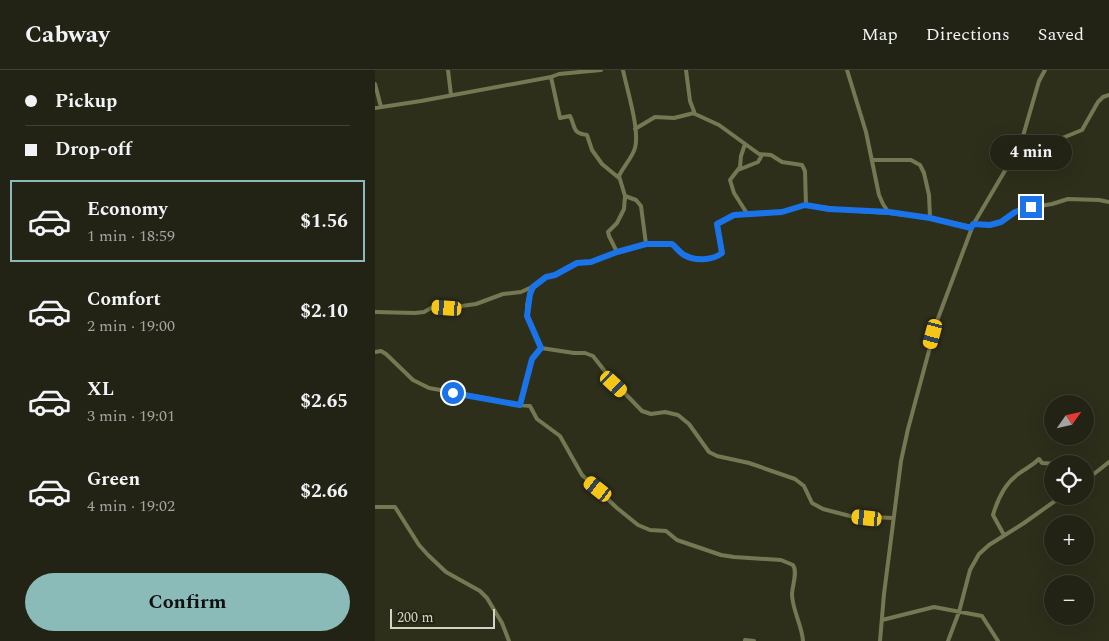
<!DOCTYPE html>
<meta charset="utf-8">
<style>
:root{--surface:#222314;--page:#2a2b1d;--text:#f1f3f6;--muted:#a2a4a0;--line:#3f4034;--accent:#8bbbb9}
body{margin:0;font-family:Spectral,serif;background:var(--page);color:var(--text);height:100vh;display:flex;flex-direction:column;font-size:19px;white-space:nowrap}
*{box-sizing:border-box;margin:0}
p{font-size:16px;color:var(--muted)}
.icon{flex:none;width:28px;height:28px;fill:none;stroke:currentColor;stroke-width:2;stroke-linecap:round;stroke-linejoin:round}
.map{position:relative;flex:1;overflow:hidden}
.panel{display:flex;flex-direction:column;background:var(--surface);width:375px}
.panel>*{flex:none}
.hud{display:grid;align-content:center;height:110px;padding:0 25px;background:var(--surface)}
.needle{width:32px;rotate:56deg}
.tools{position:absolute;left:669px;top:325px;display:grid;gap:10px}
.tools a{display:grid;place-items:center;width:50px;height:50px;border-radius:50%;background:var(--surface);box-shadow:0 5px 20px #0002,0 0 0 1px var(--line);font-size:25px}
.scale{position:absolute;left:15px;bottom:12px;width:105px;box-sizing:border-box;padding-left:5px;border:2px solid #d2d4c8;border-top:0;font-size:14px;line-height:18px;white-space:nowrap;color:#d2d4c8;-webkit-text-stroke:4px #232512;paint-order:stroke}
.end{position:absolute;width:22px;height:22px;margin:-11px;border:6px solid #1a73e8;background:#fff;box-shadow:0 0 0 2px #fff}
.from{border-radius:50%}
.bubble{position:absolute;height:35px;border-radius:18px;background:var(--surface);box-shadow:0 5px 20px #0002,0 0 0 1px var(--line);font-size:16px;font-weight:700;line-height:35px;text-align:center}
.car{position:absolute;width:15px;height:30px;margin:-15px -8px;border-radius:6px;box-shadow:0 0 4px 1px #0007;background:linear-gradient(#f5c518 24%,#345 0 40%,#f5c518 0 76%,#345 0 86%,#f5c518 0)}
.hud b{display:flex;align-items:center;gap:18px;height:48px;font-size:19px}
.hud b+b{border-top:1px solid var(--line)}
.hud i{width:12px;height:12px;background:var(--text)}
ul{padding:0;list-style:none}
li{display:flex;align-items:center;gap:15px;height:82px;margin:0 10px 8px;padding:0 15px;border:2px solid transparent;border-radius:0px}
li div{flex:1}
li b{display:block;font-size:19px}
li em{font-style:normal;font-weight:700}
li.on{border-color:var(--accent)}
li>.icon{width:45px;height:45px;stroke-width:1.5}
.primary-button{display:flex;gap:10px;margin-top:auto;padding:10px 25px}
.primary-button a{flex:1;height:58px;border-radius:30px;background:var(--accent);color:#111;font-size:20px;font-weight:700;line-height:58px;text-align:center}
header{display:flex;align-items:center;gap:30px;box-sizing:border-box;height:70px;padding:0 25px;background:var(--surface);border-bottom:1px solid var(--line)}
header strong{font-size:24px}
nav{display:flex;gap:28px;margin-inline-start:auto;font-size:18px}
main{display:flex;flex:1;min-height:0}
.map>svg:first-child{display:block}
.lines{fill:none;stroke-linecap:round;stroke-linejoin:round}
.minor{stroke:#747953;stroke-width:4}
.route{stroke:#1a73e8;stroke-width:6}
</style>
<header>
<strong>Cabway</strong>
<nav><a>Map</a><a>Directions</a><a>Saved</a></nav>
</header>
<main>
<section class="panel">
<div class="hud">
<b><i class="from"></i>Pickup</b>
<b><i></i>Drop-off</b>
</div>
<ul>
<li class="on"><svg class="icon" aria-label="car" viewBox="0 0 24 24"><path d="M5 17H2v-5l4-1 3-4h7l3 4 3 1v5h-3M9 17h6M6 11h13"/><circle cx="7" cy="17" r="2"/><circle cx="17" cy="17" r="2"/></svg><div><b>Economy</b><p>1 min · 18:59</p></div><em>$1.56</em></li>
<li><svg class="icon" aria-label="car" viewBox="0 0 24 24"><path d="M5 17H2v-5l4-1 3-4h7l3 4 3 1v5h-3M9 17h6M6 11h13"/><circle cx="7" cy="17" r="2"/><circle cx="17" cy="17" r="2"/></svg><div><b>Comfort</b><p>2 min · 19:00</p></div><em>$2.10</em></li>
<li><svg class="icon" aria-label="car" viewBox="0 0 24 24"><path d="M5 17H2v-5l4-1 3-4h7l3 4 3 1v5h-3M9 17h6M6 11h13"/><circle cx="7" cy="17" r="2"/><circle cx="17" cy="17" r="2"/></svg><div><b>XL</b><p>3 min · 19:01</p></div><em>$2.65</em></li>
<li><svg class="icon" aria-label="car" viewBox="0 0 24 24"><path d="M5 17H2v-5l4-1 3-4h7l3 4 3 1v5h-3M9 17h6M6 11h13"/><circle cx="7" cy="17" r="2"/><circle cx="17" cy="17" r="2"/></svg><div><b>Green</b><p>4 min · 19:02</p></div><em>$2.66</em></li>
</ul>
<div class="primary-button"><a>Confirm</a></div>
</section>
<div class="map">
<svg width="734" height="571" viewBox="0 0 734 571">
<rect width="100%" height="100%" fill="#2d2f1b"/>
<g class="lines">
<!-- minor -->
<path class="minor" d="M73,0L76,25
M311,0L315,31L320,44L344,55L384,84L396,85L407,92L427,95L430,101L431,135
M472,0L491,62L504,125L508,134L514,143
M176,7L185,48L195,46C201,58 197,63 212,65L217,80L227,94L244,108
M0,14L6,37
M0,38L46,31L176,7L184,4L226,0
M260,59L280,47L299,48L319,43
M370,74L366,86L365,97L355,110L359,123L373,145
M640,86L658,68L680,71L707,60L723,32L728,27L734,25
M497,90H536L545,95L549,103L554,125L555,148
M363,100L383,92L387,85
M250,126L261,130L266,136L271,174
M598,154L615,155L627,152L640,142L647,139L677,134L693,129L724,130L734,132
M242,182L234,166L233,162L242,153L249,139L250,126L244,106C248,97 257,88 260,78C265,60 252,20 248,0
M157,217C145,249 157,250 166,278
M0,242L40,243L49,242L58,237L72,238L101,234L128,224L146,222L157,217L171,207L179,205L202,193L216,192L242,182L271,174H297C301,177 304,182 309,185C320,191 337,191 347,183L342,154L357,145L407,142L430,135L469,140L514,143L555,148L597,157
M0,282L6,281L11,284L38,310L54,318L116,329L135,334L155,336L162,349L185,366L207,405L242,438L263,455L275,460L291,461L302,470L346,485L359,487L406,490L418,495C423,502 417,516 417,525C418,542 427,555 428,571
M145,335L157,289L166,278L199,283H210L218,286L236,309L267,341L276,344L290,342L303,345L314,354L334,382L342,386L374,393L420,409L429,416L437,433L448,439L475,446L518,448
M710,411L734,392
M0,437H20L44,475L53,485L71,502L105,521L112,528L127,553L134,571
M629,465L618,445C622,431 630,414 642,405C651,398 656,397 664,389L667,393L683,394
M507,550L559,537L607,546L623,571
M370,570L379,571
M505,571L509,524L526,391L533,359L562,251L598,155L638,87L648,66L664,11L670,0
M573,571L584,542L595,500L604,484L614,475L649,453L687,426"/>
</g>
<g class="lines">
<!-- route -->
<path class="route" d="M78,323L145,335L157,289L166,278L152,246L155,224L158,217L171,207L180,205L202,193L216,192L242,182L271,174H297C301,177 304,182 309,185C320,191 337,191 347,183L342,154L359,145L407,142L430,135L454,139L514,142L555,148L596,158L598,154L615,155L626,152L640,142L656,137"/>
</g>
</svg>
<div class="tools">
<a><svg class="needle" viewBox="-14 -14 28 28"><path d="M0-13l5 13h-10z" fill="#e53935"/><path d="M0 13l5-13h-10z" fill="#a2a4a0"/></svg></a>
<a><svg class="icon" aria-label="locate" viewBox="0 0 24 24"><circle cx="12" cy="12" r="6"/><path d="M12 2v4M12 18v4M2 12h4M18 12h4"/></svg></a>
<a>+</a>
<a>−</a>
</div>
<div class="scale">200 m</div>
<i class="end from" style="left:78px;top:323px"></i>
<i class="end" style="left:656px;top:137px"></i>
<div class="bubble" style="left:615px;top:65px;width:82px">4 min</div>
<i class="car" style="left:72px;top:238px;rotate:274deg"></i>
<i class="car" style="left:558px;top:264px;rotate:195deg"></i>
<i class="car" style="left:239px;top:314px;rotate:133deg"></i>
<i class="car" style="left:223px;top:419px;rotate:308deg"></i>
<i class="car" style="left:492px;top:448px;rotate:276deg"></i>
</div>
</main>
